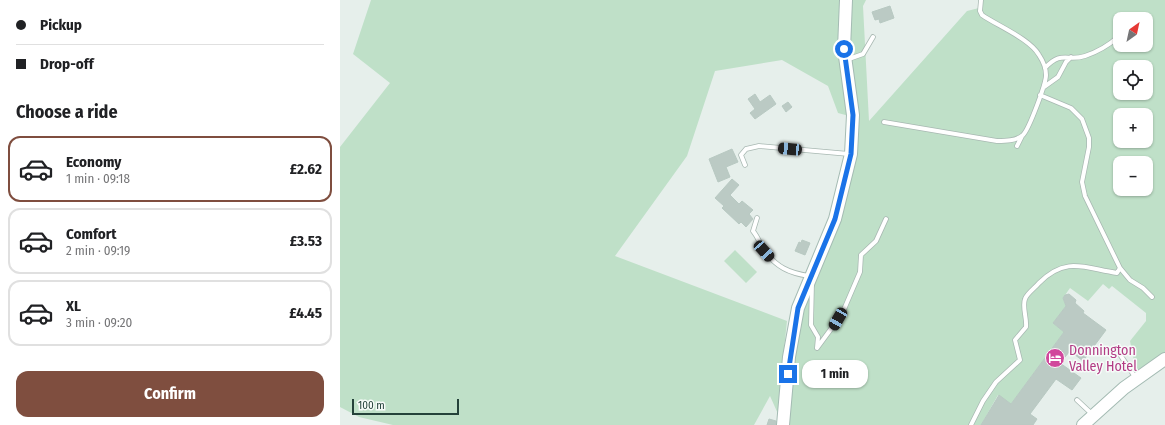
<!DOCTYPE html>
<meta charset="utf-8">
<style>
:root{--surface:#fff;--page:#f2f2f2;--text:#202124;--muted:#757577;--line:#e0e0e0;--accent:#7f4e3f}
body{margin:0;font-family:"Fira Sans Condensed",sans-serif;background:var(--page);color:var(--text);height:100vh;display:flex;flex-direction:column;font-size:15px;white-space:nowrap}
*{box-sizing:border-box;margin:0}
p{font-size:13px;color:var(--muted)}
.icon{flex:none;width:22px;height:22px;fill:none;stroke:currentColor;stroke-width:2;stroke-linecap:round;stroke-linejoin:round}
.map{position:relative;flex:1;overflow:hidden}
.details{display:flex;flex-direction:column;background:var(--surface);width:340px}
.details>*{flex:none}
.hud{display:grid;align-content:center;height:88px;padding:0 16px;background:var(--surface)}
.needle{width:26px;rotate:33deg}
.fabs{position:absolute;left:773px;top:12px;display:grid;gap:8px}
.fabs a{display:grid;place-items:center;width:40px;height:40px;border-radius:8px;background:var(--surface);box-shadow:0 1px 3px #0004;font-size:20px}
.scale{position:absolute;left:12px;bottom:10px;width:107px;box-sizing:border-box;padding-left:4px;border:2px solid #24423a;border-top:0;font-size:11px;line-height:14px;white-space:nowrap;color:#24423a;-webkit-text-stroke:3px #f7fbf9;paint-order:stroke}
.end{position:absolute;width:18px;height:18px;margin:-9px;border:5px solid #1a73e8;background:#fff;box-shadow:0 0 0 2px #fff}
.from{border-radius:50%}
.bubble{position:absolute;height:28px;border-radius:12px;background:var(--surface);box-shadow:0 1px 3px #0004;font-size:13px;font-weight:700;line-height:28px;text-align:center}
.car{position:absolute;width:12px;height:24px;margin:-12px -6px;border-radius:5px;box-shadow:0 0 3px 1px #0007;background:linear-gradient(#222 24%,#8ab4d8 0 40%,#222 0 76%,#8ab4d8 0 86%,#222 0)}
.hud b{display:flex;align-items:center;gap:14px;height:38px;font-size:15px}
.hud b+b{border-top:1px solid var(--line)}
.hud i{width:10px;height:10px;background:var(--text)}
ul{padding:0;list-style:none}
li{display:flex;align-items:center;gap:12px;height:66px;margin:0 8px 6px;padding:0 8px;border:2px solid var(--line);border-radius:12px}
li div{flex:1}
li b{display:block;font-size:15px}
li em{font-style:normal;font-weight:700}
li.current{border-color:var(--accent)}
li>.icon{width:36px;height:36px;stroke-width:1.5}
h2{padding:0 16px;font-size:18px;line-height:48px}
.cta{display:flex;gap:8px;margin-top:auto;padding:8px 16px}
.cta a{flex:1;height:46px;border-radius:12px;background:var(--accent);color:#fff;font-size:16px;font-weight:700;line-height:46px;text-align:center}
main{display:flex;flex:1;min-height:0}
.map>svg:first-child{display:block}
.green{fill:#bfe0c8;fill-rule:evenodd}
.building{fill:#bbcac4;stroke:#b8c9c2}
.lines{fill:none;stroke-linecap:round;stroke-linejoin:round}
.lane-casing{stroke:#a8b8b2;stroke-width:5.5}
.secondary-casing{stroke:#a4bbb3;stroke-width:14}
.lane{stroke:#fff;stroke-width:4}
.secondary{stroke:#fff;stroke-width:12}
.route{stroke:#1a73e8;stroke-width:5}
.labels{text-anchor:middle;stroke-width:3;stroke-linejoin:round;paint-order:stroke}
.hotel-label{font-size:14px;fill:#b23c85;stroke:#f7fbf9;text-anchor:start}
</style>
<main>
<section class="details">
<div class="hud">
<b><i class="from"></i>Pickup</b>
<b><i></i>Drop-off</b>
</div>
<h2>Choose a ride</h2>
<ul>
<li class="current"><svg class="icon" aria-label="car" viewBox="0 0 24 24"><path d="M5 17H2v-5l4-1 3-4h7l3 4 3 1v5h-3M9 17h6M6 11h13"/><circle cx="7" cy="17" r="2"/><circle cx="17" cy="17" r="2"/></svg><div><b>Economy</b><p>1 min · 09:18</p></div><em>£2.62</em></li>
<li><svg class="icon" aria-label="car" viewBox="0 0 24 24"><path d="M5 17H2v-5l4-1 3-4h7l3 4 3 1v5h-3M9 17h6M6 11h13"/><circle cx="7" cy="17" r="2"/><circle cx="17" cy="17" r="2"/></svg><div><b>Comfort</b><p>2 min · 09:19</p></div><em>£3.53</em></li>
<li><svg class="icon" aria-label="car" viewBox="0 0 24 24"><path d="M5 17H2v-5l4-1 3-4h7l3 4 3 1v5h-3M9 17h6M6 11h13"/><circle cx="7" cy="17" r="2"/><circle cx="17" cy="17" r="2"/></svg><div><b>XL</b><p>3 min · 09:20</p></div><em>£4.45</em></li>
</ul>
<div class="cta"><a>Confirm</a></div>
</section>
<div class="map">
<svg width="825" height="425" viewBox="0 0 825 425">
<rect width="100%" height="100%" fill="#e6efeb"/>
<!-- green -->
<path class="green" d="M31,0H526L523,6L529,121L627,11L639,8L640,0H825V353L796,371L790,341L806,321V313L772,286L769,289L763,284L748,301L730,288L723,298L726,306L713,323L724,332L671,404L658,395L641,425H443L430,396L414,425H53L19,417L0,407V147L50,83L13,54ZM780,19H806V45H780ZM442,60L488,86L498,113L513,117L485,245L455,323L443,359L447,321L275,256L347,156L375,71ZM780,67H806V93H780ZM780,115H806V141H780ZM780,163H806V189H780Z
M395,250L417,272L406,283L384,261Z"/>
<!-- building -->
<path class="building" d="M550,6L554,18L540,23L539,19L535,20L532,12Z
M415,94L420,102L430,95L436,104L415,119L410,113L415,109L408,99Z
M448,102L452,107L446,112L442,106Z
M392,149L398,162L386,167L390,177L378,182L369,159Z
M392,179L399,185L390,195L399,204L402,201L413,210L409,214L413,219L406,227L401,222L399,224L382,208L384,206L375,198Z
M462,240L470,243L465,255L455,251L459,242L461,243Z
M729,294L736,300L735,303L744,311L743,313L766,330L743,361L730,351L720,363L741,378L732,390L716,379L690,414L697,419L693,425H641L659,395L671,404L724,332L713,323L726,306L723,298L725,295Z
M429,419L436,421V425H427Z"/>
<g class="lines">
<!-- lane casing -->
<g class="lane-casing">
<path id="lane" d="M506,60L523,54L533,37
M705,68C722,50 727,62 745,56C757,52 769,45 778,37
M704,87L718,77L726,62L731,57
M700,95L731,108L742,119L749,138V147L742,182L745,196L780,268L790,280L803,288L812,297
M544,122L657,141C665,141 676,141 683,135C689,129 706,84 706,75C706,69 703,61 699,55C690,39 658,26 642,15L640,11L641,0
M677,146L682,136
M405,165L401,155L406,149L419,146L509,154
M417,218L413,231C418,237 420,244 424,250C436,267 449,273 469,276
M472,282L471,325L478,337L477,348
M477,348L502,314L520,272L521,255L536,241L546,219
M781,356L795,377
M737,400L753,415
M631,425L643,401L656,382L680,360L675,340L686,327C687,318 682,307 685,299C687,293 695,288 699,283C726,256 744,268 777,273L780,268"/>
</g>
<!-- secondary casing -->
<g class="secondary-casing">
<path id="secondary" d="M443,425L449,357L458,308L495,219L511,154L513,115L504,49L506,0
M743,425L784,388L825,359"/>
</g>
<!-- lane -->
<use href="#lane" class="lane"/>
<!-- secondary -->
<use href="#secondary" class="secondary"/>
</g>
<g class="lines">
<!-- route -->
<path class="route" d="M448,374L458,308L495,219L511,154L513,115L504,49"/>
</g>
<!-- icons -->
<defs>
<g id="hotel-disc" transform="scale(1)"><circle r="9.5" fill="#d1479c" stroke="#f7fbf9"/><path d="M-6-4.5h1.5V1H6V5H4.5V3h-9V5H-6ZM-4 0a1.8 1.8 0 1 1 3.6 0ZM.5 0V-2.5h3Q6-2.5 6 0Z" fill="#fff"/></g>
</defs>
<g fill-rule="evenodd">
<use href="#hotel-disc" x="715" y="358"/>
</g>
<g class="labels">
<!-- hotel labels -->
<g class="hotel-label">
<text x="729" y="355">Donnington<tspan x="729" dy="16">Valley Hotel</tspan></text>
</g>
</g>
</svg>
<div class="fabs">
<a><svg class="needle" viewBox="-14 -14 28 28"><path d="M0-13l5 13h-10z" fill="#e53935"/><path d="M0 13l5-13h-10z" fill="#757577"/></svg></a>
<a><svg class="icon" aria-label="locate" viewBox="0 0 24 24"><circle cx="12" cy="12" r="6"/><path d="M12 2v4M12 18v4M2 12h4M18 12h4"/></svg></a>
<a>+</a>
<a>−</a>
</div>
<div class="scale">100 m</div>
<i class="end from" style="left:504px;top:49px"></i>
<i class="end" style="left:448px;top:374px"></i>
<div class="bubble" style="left:462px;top:360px;width:66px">1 min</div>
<i class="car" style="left:450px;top:149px;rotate:275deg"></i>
<i class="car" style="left:424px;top:251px;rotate:138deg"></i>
<i class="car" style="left:498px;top:319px;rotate:210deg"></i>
</div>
</main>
